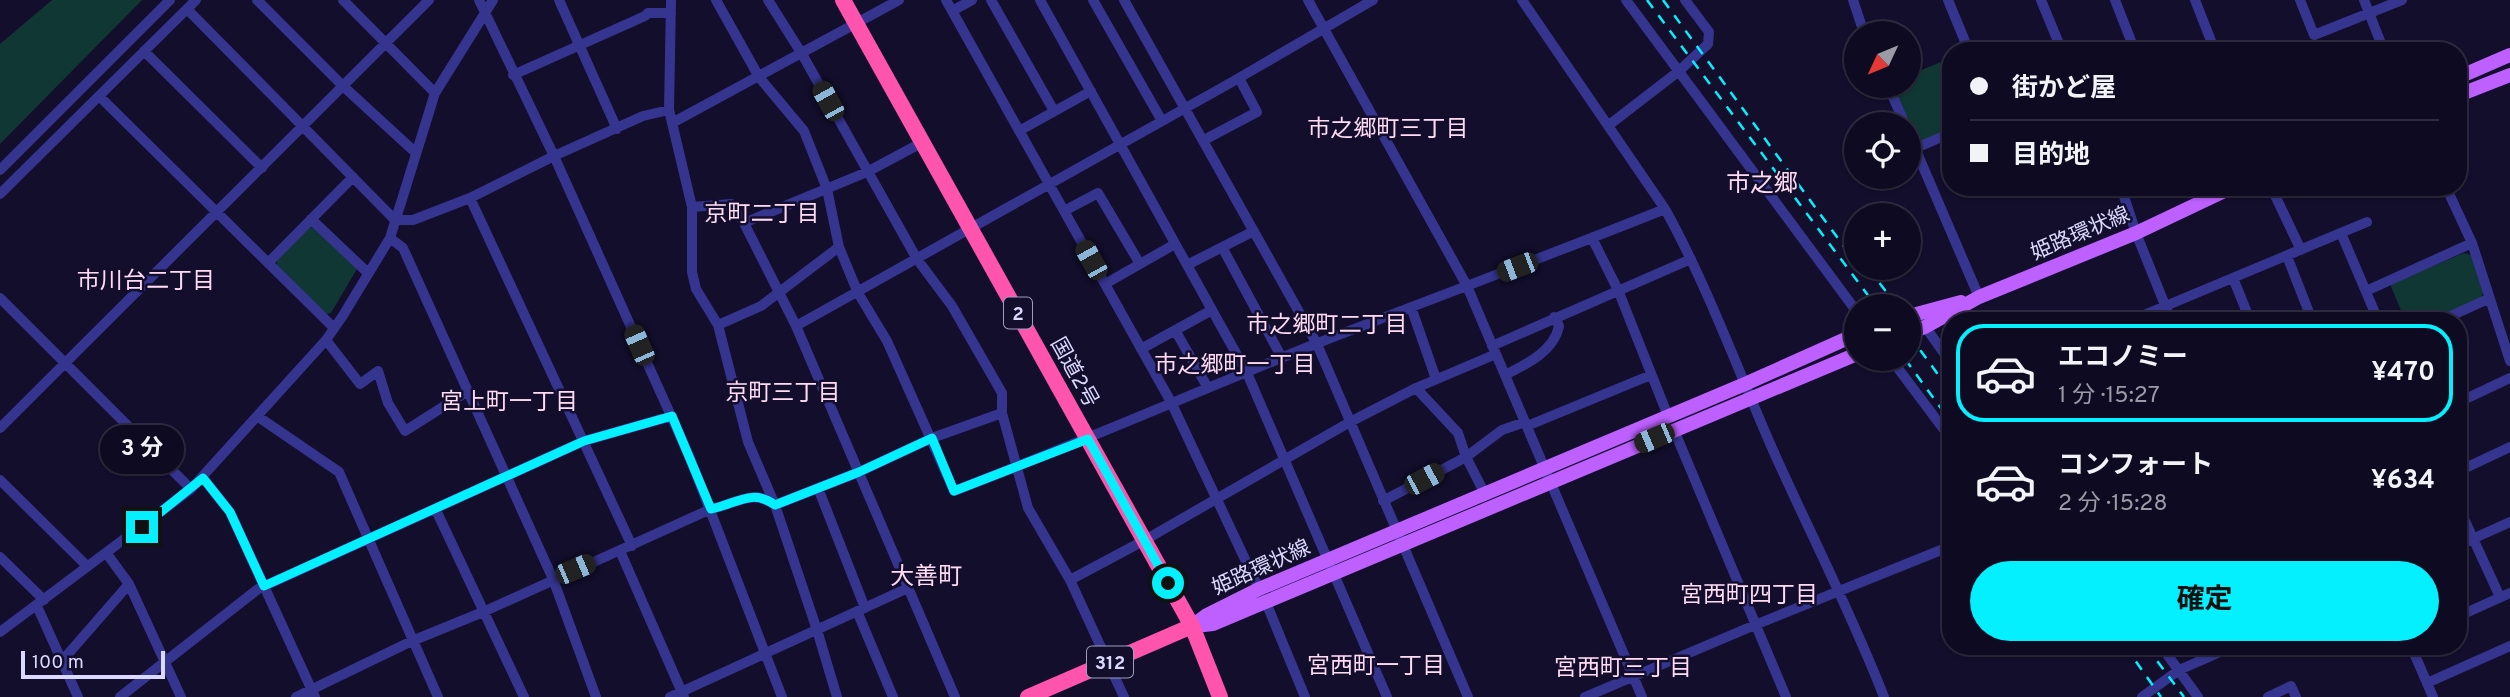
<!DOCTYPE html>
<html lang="ja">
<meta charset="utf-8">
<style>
:root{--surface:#0e0a21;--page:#1c182e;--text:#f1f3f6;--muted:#9b9aa5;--line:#2e2b3f;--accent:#05f0ff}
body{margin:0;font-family:Overpass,"Noto Sans JP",sans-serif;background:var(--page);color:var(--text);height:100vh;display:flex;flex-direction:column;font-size:26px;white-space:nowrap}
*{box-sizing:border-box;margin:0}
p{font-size:23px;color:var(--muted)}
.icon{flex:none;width:38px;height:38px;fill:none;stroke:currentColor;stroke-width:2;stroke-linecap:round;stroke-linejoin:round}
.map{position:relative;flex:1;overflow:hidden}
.side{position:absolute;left:1942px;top:312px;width:525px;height:343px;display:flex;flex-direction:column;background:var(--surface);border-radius:28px;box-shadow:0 2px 5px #0004,0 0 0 2px var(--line)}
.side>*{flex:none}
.guide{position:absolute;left:1942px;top:42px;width:525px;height:154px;border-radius:28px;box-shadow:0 2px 5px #0004,0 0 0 2px var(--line);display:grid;align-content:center;height:154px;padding:0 28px;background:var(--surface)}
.needle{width:46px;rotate:226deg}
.buttons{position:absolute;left:1844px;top:21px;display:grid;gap:14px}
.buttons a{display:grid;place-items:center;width:77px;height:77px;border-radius:50%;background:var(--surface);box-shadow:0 2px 5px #0004,0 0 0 2px var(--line);font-size:35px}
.scale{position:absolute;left:21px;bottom:18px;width:144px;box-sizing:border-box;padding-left:7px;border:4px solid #dcd9ff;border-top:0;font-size:19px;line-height:24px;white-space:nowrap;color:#dcd9ff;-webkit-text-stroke:5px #120e2c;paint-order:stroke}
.end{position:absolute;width:32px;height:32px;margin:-16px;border:9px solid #05f0ff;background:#111;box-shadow:0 0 0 4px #111}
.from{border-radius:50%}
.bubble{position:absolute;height:49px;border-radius:24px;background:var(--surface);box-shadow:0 2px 5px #0004,0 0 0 2px var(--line);font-size:23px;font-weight:700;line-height:49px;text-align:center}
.car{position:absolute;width:21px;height:42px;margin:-21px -10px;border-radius:9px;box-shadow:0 0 5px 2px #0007;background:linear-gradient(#222 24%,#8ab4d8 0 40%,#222 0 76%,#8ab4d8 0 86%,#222 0)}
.guide b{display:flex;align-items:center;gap:24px;height:66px;font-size:26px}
.guide b+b{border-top:2px solid var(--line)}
.guide i{width:18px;height:18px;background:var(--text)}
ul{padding:12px 0 0;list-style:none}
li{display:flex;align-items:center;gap:21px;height:98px;margin:0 14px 10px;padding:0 14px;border:4px solid transparent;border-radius:28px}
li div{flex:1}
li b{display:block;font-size:26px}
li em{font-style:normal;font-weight:700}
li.current{border-color:var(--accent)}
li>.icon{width:63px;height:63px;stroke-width:1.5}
.cta{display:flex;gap:14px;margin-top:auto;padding:14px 28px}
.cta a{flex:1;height:80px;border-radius:42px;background:var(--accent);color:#111;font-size:28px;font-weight:700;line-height:80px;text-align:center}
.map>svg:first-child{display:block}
.green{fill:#113734}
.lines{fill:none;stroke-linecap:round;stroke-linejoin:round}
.minor{stroke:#353590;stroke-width:10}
.major{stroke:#bd60ff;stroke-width:14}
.highway{stroke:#ff54ad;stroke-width:16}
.rail{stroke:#05f0ff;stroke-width:2.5;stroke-dasharray:10 9;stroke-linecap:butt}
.route{stroke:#05f0ff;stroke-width:9}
.labels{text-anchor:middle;stroke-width:5;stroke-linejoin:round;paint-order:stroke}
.shield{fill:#120e2c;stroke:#9f9cc0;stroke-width:2}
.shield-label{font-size:19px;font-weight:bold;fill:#dcd9ff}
.street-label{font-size:21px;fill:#dcd9ff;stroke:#120e2c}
.neighbourhood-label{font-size:23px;fill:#ffdbf3;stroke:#120e2c}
.quarter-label{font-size:24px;fill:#ffdbf3;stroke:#120e2c}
</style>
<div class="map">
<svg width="2510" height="697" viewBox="0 0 2510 697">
<rect width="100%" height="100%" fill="#120e2c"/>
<!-- green -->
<path class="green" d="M52,0H142L0,144V44Z
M1951,58V129L1922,141L1916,138L1893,86H1909V75Z
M314,227L357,269L331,313L326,314L277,265V258L309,228Z
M2464,253L2471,255L2483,293L2481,299L2433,320H2405L2390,284Z"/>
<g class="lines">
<!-- minor -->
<path class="minor" d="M257,0L343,86L416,153
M343,0L435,93
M479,0L554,156L690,458L782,697
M559,0L617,129
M671,0L669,110L692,207V272L696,289L718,325L748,442L775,505L817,630L837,697
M716,0L759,77L804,131L827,189L839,247L858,293L887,341L954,491C1077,444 1196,392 1318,343C1434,298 1550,255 1665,209
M768,0L802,54L917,259L952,306L1002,393V413L1028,508L1070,580L1124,697
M946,0L1171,402L1259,589
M991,0L1054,111
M1040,0L1247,373L1387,697
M1093,0L1162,121
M1124,0L1317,344L1468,697
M1308,0L1467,286L1642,697
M1522,0L1665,209C1707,285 1737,368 1772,448C1809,531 1851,612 1884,697
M1626,0L1857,312
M1853,0L1864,33
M1948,0L1969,51
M2041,0L2062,51
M2115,0L2135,51
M2195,0L2215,51
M2300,0L2314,35L2402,0
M2364,0L2384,51
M187,9L395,220H413L470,198L554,156L643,116L669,110
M952,11L972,0
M144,51L262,168
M513,75L645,16L648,13H671
M1888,86L1905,124
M99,96L334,328
M672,123L899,0
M1609,125L1679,71L1708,44L1709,32L1685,0
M1019,131L1091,91
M1909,134L1979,297
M1204,140L1257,112L1239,78
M1916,148L1951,133
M0,170L170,0
M2121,187L2136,233L2171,320
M2271,187L2301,250
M2446,187L2472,243L2510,361
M0,194L196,0
M470,198L632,546
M692,207L731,204L744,223L796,326L955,697
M1064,211L1098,193L1140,264
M311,219L368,273
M744,223L867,172L923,142
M2341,233L2378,320
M390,238L403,248L553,579L596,697
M1592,238L1618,290L1668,416
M1222,247L1282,358
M2287,256L2312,320
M268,263L353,177
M1187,265L1254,231
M2233,278L2250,320
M1105,284L1175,244
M2366,291L2472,243
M0,298L191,489
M1411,307L1436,379
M2132,320L2367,222
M2442,320L2488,299
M1922,322L1951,363
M718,325L761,306L839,247
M796,326L1232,82L1373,0
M1175,330L1208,388
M326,340L360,384L378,371L388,403L405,431L468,391
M1492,346L1691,259
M1141,349L1212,310
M1891,359L1951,439
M1505,375C1527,364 1554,351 1559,326L1554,317
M1416,388L1458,433L1466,457L1485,494
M2459,402L2510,378
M257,416L339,472L438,697
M1527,426L1651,375
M0,428L429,0
M1674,430L1786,697
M2459,471L2510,447
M203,478L230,512L315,697
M0,480L87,566
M818,488L865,608
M1383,501L1466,457L1502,430L1525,422
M775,505L859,472L932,438L1002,413
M2459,508L2500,597
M436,510L524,697
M2459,545L2510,522
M620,551L684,697
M107,554L129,584L181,697
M0,557L44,600
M1070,580L1145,540L1350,422L1416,388L1496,354
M1265,600L1305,697
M37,606L78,697
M857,611L893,697
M2459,616L2510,593
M0,632L191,489L326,340L342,317L390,238L435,93L493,0
M2161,646L2198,697
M2411,646L2433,697
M62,661L129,584
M2427,683L2510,646
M120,697L258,589L584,441L672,416
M296,697L412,641L483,612L711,509C736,504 752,488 775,505
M670,697L908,588
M1585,697L1755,625L1951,546
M2142,697L2179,670L2234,646
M2268,697L2291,686L2296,697"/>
<!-- major -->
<path class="major" d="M2459,77L2510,55
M2459,95L2510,75
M1909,316L1961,302
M1909,333L1925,327L1979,297L2136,233L2233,187
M1192,626L1207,615L1259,589L1745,384L1857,334
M1195,626L1213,624L1857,354"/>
<!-- highway -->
<path class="highway" d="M843,0L1192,626L1220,697
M1028,697L1192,626"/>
<!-- rail -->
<path class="rail" d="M1647,0L1876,306
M1663,0L1848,252
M1868,268L1897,306
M1909,335L1951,392
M1905,359L1951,422
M2125,646L2161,697
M2146,646L2184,697"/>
</g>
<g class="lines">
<!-- route -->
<path class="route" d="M142,527L203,478L230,512L264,586L584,441L672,416L711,509C736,504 752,488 775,505L859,472L932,438L954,491L1088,439L1168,583"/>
</g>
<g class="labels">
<!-- shield labels -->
<g class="shield">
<rect x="1004" y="297.5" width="28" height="31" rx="5"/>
<rect x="1087" y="646.5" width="46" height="31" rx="5"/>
</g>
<g class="shield-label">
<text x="1018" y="320">2</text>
<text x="1110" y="669">312</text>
</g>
<!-- street labels -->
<g class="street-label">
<text transform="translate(2080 233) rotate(-23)" y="7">姫路環状線</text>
<text transform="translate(1075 372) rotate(61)" y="7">国道2号</text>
<text transform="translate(1261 567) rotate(-24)" y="7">姫路環状線</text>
</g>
<!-- neighbourhood labels -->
<g class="neighbourhood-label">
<text x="1388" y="136">市之郷町三丁目</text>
<text x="762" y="221">京町二丁目</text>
<text x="146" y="288">市川台二丁目</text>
<text x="1327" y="332">市之郷町二丁目</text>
<text x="1235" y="372">市之郷町一丁目</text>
<text x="783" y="400">京町三丁目</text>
<text x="509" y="409">宮上町一丁目</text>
<text x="1749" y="602">宮西町四丁目</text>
<text x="1376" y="673">宮西町一丁目</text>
<text x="1623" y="675">宮西町三丁目</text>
</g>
<!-- quarter labels -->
<g class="quarter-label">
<text x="1762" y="191">市之郷</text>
<text x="926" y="584">大善町</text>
</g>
</g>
</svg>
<div class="buttons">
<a><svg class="needle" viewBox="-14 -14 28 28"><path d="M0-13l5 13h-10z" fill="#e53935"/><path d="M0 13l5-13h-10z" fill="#9b9aa5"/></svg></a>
<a><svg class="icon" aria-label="locate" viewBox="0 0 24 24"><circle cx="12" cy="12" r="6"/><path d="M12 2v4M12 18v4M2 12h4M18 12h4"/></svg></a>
<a>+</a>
<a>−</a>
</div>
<div class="scale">100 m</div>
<i class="end from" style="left:1168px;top:583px"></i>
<i class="end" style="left:142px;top:527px"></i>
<div class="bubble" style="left:100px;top:425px;width:84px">3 分</div>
<i class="car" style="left:828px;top:101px;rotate:331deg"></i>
<i class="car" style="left:1091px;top:260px;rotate:331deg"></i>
<i class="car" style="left:1517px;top:267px;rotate:249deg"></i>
<i class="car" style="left:639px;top:345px;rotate:336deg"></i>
<i class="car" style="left:1654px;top:438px;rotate:247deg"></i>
<i class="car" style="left:1424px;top:479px;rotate:62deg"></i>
<i class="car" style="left:575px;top:569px;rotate:67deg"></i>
<div class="guide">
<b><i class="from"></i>街かど屋</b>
<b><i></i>目的地</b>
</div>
<section class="side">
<ul>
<li class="current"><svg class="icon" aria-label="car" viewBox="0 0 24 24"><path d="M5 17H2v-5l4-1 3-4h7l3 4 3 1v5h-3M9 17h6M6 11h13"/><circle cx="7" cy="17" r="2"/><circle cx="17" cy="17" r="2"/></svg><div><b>エコノミー</b><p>1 分 · 15:27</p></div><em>¥470</em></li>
<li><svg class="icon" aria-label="car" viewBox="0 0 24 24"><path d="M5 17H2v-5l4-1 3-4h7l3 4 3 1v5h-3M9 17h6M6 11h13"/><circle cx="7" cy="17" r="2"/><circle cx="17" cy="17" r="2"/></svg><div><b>コンフォート</b><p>2 分 · 15:28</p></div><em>¥634</em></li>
</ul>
<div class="cta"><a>確定</a></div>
</section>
</div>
